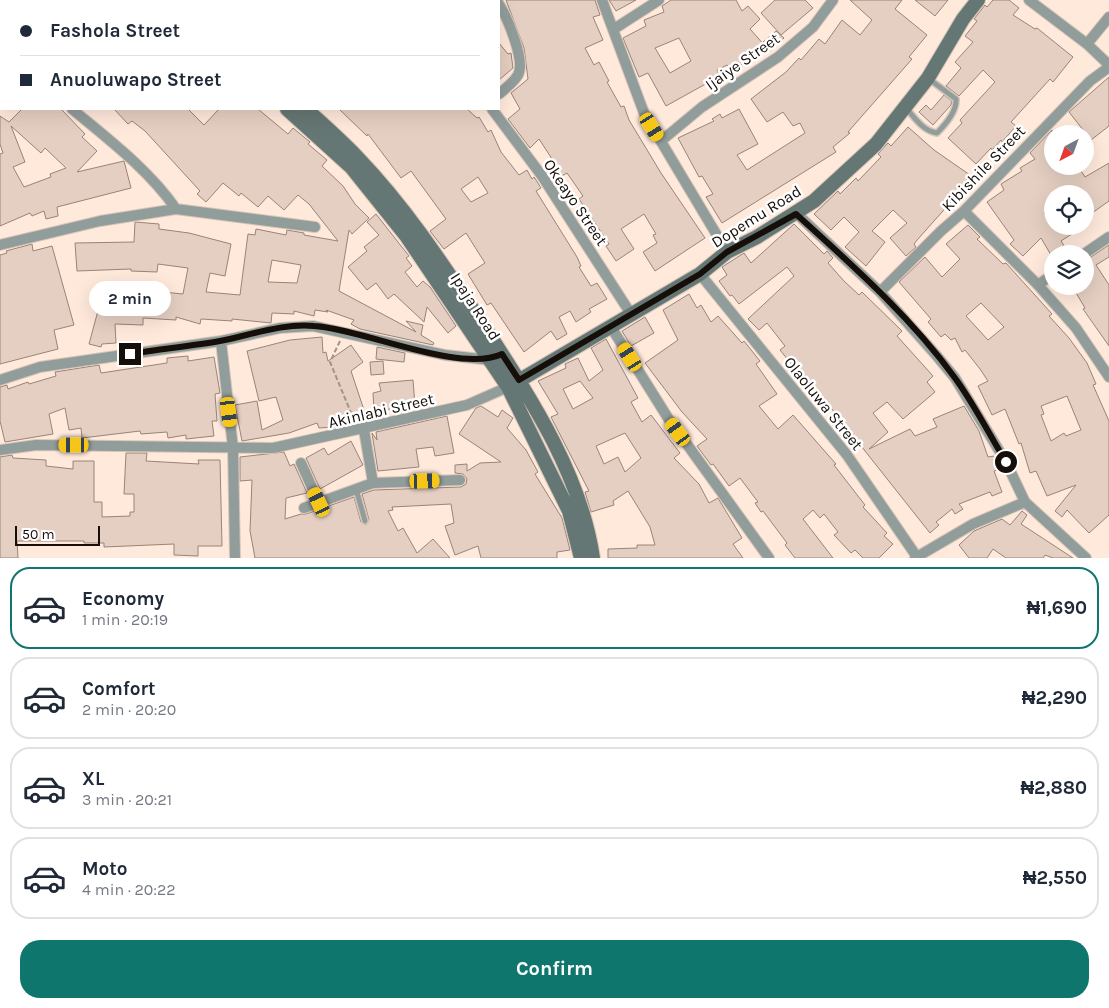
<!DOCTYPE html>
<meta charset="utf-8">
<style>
:root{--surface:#fff;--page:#f6f6f7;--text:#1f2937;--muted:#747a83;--line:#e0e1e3;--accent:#0f766e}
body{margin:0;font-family:Karla,sans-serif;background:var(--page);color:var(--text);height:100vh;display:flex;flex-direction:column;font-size:19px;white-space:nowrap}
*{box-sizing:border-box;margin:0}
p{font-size:16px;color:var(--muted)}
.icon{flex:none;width:28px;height:28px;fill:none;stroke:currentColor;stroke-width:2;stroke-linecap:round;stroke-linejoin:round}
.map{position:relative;height:558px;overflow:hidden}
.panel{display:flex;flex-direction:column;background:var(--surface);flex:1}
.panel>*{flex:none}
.banner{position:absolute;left:0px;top:0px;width:500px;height:110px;box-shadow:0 5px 20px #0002;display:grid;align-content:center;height:110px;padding:0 20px;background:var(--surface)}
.needle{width:32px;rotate:221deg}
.tools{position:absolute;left:1044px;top:125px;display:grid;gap:10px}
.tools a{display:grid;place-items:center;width:50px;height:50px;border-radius:50%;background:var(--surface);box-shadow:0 5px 20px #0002;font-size:25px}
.scale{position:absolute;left:15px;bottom:12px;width:85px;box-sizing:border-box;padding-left:5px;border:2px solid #150e09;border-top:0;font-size:14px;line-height:18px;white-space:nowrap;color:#150e09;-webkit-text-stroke:4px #fff;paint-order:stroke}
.end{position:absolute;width:22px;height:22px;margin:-11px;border:6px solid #150e09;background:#fff;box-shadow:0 0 0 2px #fff}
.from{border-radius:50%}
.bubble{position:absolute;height:35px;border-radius:18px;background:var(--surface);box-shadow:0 5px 20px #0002;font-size:16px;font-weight:700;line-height:35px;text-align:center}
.car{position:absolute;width:15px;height:30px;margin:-15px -8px;border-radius:6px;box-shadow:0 0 4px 1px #0007;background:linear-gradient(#f5c518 24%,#345 0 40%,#f5c518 0 76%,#345 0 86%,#f5c518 0)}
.banner b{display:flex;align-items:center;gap:18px;height:48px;font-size:19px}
.banner b+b{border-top:1px solid var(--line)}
.banner i{width:12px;height:12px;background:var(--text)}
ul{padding:9px 0 0;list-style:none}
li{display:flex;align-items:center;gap:15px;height:82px;margin:0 10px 8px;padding:0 10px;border:2px solid var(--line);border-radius:20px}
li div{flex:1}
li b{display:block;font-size:19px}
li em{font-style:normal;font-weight:700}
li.current{border-color:var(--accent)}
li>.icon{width:45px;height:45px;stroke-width:1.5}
.action{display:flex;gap:10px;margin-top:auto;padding:10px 20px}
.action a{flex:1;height:58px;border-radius:20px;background:var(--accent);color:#fff;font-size:20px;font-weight:700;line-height:58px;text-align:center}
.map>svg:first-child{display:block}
.building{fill:#e5cfc2;stroke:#988478;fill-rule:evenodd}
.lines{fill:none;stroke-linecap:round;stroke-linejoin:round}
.service-casing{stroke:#dac6b9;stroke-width:8}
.minor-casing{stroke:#dac6b9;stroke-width:12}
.secondary-casing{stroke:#dac6b9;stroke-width:16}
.path{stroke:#a39388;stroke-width:2;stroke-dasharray:5 2.5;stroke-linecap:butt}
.service{stroke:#919d9b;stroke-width:5}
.minor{stroke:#919d9b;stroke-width:10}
.secondary{stroke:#657774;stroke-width:14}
.route{stroke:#150e09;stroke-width:6}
.labels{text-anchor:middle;stroke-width:5;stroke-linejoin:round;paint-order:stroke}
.street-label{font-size:16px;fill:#150e09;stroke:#fff}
</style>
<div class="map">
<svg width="1109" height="558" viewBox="0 0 1109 558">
<rect width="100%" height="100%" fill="#ffe9db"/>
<!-- building -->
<path class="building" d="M506,0H595L600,15L593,17L603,40L585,48L594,65L599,62L609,81L607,82L621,107L624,106L629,120L661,173L705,238L655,271L643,252L657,243L653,235L656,234L644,214L621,229L634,249L616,261L606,246L609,244L579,199L583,196L567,173L553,181L546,170L556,165L539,139L530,148L508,119L520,109L511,93L528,79L524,48Z
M609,0H636L616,11Z
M671,0H736L742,11L748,6L760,19L750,29L766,47L753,59L731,70L727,65L717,70L720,76L666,106L648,73L639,77L623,38L646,26L644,20L664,12L662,6ZM679,38L691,61L670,73L655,48Z
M775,0H805L813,8L781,35L761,13Z
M850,0H902L895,9L927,35L909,57L912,59L848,132L850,133L833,147L836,152L722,223L706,197L713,194L702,176L699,177L678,138L714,121L712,119L720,114L722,118L739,109L758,144L737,155L747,170L805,133L800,123L793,126L783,112L767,122L751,99L786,72L799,58L801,60L819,39L825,44L842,20L860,35L872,20Z
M915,0H948L935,16Z
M993,0H1009L1019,8L1013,15L1035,29L1037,28L1073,57L1053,82L1050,79L1011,122L1016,126L1002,142L1001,140L992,150L991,148L976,164L948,138L962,123L960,120L995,82L983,70L959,96L946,86L961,68L955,62L973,42L965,36L977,21L974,19L985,5L987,7Z
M776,31L784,38L769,51L763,42Z
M499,43L508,54L511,53L513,68L499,80Z
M1109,77V126L1091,140L1069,112Z
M944,95L952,101L951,105L933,125L919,112L926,105L931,110Z
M22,109H61L85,134L82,137L97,151L77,172L124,161L131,188L57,207L58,216L46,219L44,211L32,216L30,213L0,226V154L3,153L0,144V116L9,122ZM11,126L41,153L45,148L66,168L50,174L51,177L24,187L13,167L25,162Z
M114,109H188L204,125L219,109H258L288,134L293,128L310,142L308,144L327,160L322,166L343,186L355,204L369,218L352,234L349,230L339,291L416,332L406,321L423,325L421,335L434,343L433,345L360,329L351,324L354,320L326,310L328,312L315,310L314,316L294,311V314L272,313L271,323L232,319V321L201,319L200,324L176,317V320L143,318V325L115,324L116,343L102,344L101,347L89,344L99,307L122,313L123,288L183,294L188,268L158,264L157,272L131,271V269L77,271L75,243L134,242L135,222L159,224V229L189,233L231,244L225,276L210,273L206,292L240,295L248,234L255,235L256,229L286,235L287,230L304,233V235L338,241L309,204L298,195L284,210L268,196L258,207L241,193L239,196L223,183L206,202L197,194L200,191L145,131L132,121L128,124ZM272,260L301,265L297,283L268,282Z
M339,109H467L477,118L479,117L488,132L491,130L501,152L519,175L527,170L532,179L534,177L536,180L541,188L536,191L577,257L581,266L579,267L591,286L597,283L607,299L589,309L591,312L576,322L570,311L559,317L567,334L557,340L551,331L524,352L491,303L487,305L468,274L485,263L466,233L444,249L430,231L446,219L411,171L401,178L368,134L367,136ZM478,177L488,193L471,202L461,189Z
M908,127L934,150L970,175L951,202L918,239L914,244L916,247L906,256L890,238L907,223L893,210L872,231L885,242L866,266L845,247L859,232L844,217L831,230L814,214L838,191L840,194L856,178L858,181L881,157L878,154L888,143L891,146Z
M1052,130V166H1078L1085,177L1109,163V201L1085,218V194H1052V206L1044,213L1052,226H1084L1061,241L1065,247L1051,255L1041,238L1023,256L1010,244L1014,240L987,202L1004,190L1001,184L1022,171L1020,168L1035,159L1030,153Z
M376,214L409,256L406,258L412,266L405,272L417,287L423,281L430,287L456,326L448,333L427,307L424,322L394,294L388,299L376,283L367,290L348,267L367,251L364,247L379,235L367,222Z
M794,224L824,254L827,251L833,258L828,263L844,281L859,295L862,292L902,331L897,336L933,376L927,382L935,392L903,419L887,402L873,413L888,432L869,449L910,429L915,436L937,427L933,419L964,406L979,431L988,457L994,456L998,470L994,471L1002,492L992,496L990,492L959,504L963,509L955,514L952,509L936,522L939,525L930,533L800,369L797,371L780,350L785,346L767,323L759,330L748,319L794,276L787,267L739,304L732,295L730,296L719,281L727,275L722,267L744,253L751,263Z
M968,225L980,237L977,239L1003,264L1006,263L1052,314L1049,316L1069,338L1087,363L1096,384L1093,385L1109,421V515L1089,533L1067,510L1062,517L1055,511L1076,485L1047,496L1036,471L1030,473L1021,443L1019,444L1005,409L992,415L978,386L988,381L980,369L965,350L962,352L955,338L951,340L945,334L941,337L928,322L931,319L899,282L925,257L942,277L960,259L946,244ZM981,303L1004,327L988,340L966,316ZM1067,396L1081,430L1066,436L1064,433L1051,441L1041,415L1044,414L1041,406Z
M32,244L33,251L52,246L74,325L54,330L58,349L0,364V255L7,253L6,251Z
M1109,245V257L1096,265L1109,285V346L1083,309L1085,308L1072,286H1085V261Z
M689,294L697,308L701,305L711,322L718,316L742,343L744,341L760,361L756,364L777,394L759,406L778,429L793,415L836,464L834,465L865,505L863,507L887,533L884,536L893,544L879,558H863L855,550L851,553L834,535L838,532L824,514L820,518L813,510L803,519L833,558H795L785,545L787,543L763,511L761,512L755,503L758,502L740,478L729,486L713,464L711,465L697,446L707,439L682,412L645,363L678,340L663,310Z
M645,317L654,333L631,346L622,331Z
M322,337L323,353L326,352L328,361L351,345L363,362L351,371L365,413L345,417L347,423L334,427L319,428L317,423L289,433L242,441L235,405L257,401L262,430L283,420L276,397L259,401L247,351L290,340Z
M606,339L638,398L631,402L642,422L651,415L680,453L674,458L699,484L709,503L718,498L742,538L733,544L743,558H608V549L637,548V545H655L650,527L628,491L613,501L614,505L591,512L585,492L589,491L551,417L558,414L538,381L566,368L565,364L578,358L589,381L603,370L591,348ZM580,381L593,398L573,409L563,389ZM625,433L641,458L625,472L618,457L604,464L596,446Z
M377,347L405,353L404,362L376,359Z
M188,356V361L214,357L220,393L215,394L217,421H212L214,436L186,439V435L168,438L167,432L141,434L140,431L82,438L81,428L69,430L65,408L49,414L53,434L5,442L0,421V387L7,385L8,389L28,382L29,384L56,376L55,372L99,365L101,373L167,363V358Z
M383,361L384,374L371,375L370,362Z
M413,380L415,406L374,411L373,393L381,391L379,383Z
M481,406L498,417L502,410L513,418L507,428L526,450L538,472L535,474L562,518L570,550L557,552V558H481L478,546L455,555L445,526L454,523L451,504L392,507L393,510L388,511L398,531L403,528L417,553L433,539L450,558H255L250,531L252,480L240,481V457L284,452L290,466L294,464L307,493L286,498L285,519L301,514H306L354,497L361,522L366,525L369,520L362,494L374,490L461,487L466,484L467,479L463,474L455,473V465L467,464V471L480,463L501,462L459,434L476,408Z
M447,416L454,453L435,456L433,447L416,449L419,467L378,471L372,433L377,440L376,432Z
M351,441L363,465L320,489L306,458L324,448L328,455Z
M126,453H147L146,461L199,464L198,460H220L222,546H198V556L174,555V544L104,547V543H84V541H17L18,558H0V457L12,455L13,458L46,460V466L73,469V461H94V502H102V517L130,516V512H134V494H124Z
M1022,511L1027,515L1021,524L1073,558H1053L1045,555L1043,558H1006L993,549L987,558H969L959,545L974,531L1002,519L1010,525Z"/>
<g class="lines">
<!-- service casing -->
<g class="service-casing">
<path id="service" d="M0,106L1,105
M906,108C915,118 923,131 937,133C946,124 957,111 956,99L929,79
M356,489L365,521"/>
</g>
<!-- minor casing -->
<g class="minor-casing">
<path id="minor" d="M367,0L368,1
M602,0L644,113L727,252
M1029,0L1087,44L1109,65
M499,4C507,17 526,61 518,75C514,82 505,89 499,94
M0,18L1,20
M614,29L659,0
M1087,44L1109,17
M72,109C108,139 149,170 176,209
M492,109L542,176L631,314
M661,141L702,107L778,57L813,27L833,0
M964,211L1038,285L1076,328L1109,377
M797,214L880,292L936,355L955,378L1006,462L1025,502L1086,558
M0,245L100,221L176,209L315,227
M1084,254L1109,237
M700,274L847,455L917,557
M1038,285L1052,275
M880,292L941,231L964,211L1090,81L1109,67
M611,327L668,418L769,558
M221,341L233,448L235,558
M0,380L40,367L221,341L280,328L313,326L445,355L490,360L494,358
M364,430L373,483
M0,450L36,445L273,448L467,405L508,387
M301,463L319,503
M304,508L373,483L460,480
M915,558L973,524L1025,502"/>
</g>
<!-- secondary casing -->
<g class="secondary-casing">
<path id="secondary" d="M162,0L163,1
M178,0L179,1
M287,109L351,167L407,237L508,387L569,511L581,558
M306,109C324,125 342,141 358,158C409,211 449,274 489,334C533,402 581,476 593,558
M508,387L700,274L727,252L757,237L814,201L876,144L928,78L963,19L978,0"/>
</g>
<!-- path -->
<path class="path" d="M340,341L330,362L354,420"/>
<!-- service -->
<use href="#service" class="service"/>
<!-- minor -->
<use href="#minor" class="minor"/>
<!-- secondary -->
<use href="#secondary" class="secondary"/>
</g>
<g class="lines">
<!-- route -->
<path class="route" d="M130,354C160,349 191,346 220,341C251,335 283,323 314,326C363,329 460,374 502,354L519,380L700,274L727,252L796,214C852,265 910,316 955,378C974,404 989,434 1006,462"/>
</g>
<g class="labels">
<!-- street labels -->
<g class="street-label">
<text transform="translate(742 61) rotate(-35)" y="6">Ijaiye Street</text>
<text transform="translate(983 168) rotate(-46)" y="6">Kibishile Street</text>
<text transform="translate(576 202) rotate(56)" y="6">Okeayo Street</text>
<text transform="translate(756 216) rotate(-32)" y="6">Dopemu Road</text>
<text transform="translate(476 306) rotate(57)" y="6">Ipaja Road</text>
<text transform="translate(824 403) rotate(51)" y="6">Olaoluwa Street</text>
<text transform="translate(381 410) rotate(-13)" y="6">Akinlabi Street</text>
</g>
</g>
</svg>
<div class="tools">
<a><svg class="needle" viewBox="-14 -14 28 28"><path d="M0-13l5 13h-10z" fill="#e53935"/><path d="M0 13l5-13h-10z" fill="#747a83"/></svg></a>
<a><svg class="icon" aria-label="locate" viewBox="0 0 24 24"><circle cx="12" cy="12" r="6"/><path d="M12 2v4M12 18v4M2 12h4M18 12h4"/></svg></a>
<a><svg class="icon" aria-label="layers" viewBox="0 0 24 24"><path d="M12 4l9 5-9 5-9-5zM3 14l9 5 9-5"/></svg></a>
</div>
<div class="scale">50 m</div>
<i class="end from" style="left:1006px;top:462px"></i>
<i class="end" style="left:130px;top:354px"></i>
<div class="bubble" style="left:89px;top:281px;width:82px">2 min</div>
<i class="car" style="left:652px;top:127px;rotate:148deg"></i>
<i class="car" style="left:630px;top:357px;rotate:328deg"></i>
<i class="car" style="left:229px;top:412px;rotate:173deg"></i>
<i class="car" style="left:678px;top:432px;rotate:324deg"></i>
<i class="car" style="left:74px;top:445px;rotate:270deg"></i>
<i class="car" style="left:425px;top:481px;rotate:88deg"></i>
<i class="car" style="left:319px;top:502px;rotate:335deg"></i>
<div class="banner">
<b><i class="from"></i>Fashola Street</b>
<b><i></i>Anuoluwapo Street</b>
</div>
</div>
<section class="panel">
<ul>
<li class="current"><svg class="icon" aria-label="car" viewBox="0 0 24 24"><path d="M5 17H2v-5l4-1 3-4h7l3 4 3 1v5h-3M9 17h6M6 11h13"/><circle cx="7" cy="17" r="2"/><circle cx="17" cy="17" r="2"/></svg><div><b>Economy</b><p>1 min · 20:19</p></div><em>₦1,690</em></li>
<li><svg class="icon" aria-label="car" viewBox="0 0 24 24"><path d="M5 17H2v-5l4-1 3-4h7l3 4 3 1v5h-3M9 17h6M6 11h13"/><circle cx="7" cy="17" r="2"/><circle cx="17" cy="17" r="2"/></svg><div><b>Comfort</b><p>2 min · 20:20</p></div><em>₦2,290</em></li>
<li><svg class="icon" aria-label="car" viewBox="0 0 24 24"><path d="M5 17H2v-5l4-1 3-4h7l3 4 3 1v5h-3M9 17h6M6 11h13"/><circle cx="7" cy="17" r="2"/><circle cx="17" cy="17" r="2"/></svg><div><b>XL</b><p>3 min · 20:21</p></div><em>₦2,880</em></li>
<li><svg class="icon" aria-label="car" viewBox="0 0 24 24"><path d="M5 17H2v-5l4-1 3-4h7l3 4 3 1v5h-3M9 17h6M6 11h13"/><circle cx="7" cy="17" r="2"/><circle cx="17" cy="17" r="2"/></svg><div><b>Moto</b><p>4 min · 20:22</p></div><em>₦2,550</em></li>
</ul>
<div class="action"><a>Confirm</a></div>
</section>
